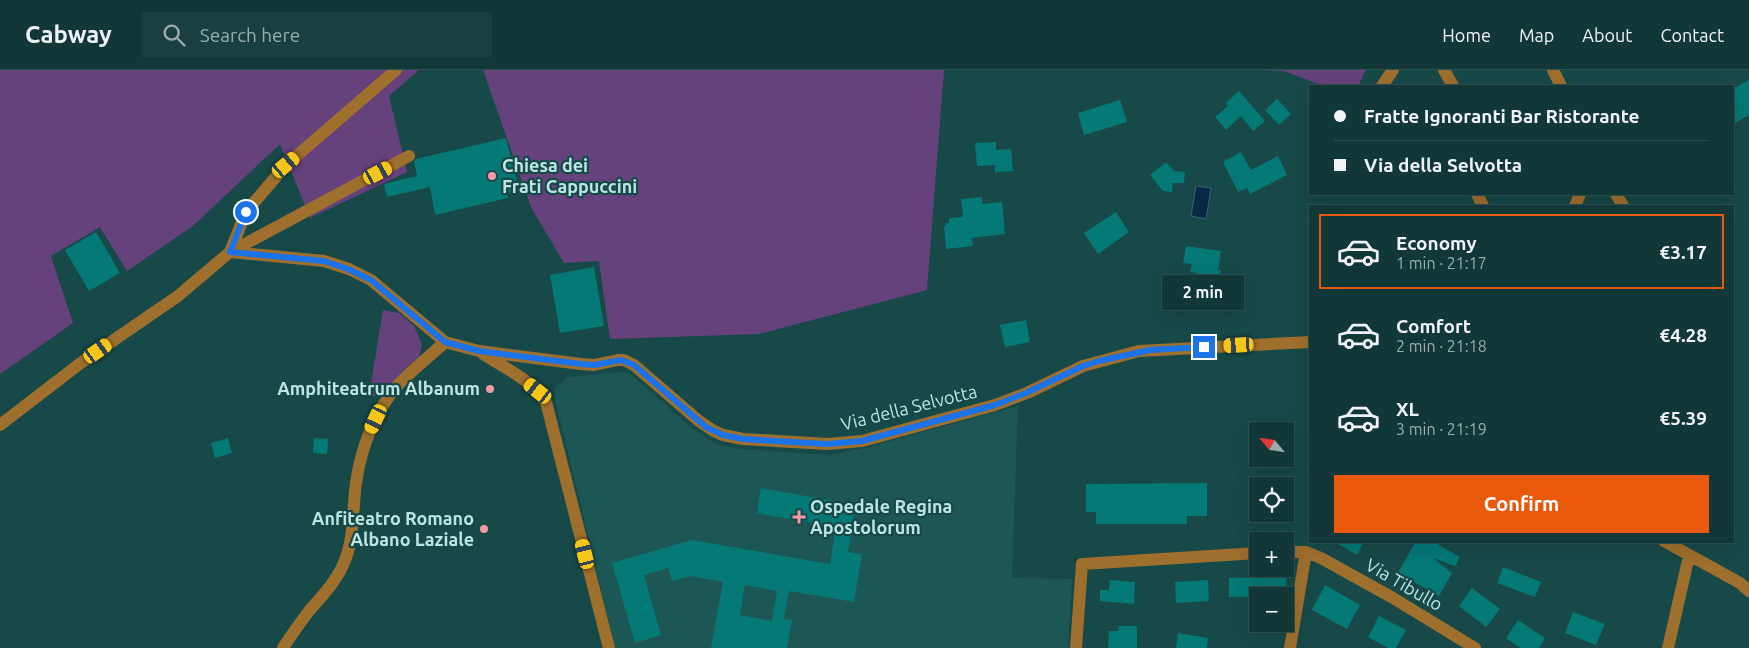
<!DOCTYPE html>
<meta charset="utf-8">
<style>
:root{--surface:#113736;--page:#1a3f3e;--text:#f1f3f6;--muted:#9cacad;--line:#305151;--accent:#ea580c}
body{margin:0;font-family:Ubuntu,sans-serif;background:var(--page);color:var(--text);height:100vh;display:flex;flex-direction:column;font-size:19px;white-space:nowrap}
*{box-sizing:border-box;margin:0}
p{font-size:16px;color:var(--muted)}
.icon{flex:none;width:28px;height:28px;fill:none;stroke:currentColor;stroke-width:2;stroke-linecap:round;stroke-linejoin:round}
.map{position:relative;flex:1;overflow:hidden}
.drawer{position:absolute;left:1309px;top:135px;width:425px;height:338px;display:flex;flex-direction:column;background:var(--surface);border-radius:0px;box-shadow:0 5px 20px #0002,0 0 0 1px var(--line)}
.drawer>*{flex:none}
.hud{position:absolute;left:1309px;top:15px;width:425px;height:110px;border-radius:0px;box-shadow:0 5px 20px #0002,0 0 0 1px var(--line);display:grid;align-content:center;height:110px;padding:0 25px;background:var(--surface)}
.needle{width:32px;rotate:299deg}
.controls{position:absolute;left:1249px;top:352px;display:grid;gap:10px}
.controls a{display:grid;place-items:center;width:45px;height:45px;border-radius:0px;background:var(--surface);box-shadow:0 5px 20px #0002,0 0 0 1px var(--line);font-size:25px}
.end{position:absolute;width:22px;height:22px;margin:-11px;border:6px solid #1a73e8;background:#fff;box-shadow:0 0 0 2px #fff}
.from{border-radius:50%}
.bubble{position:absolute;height:35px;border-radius:0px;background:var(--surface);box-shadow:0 5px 20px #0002,0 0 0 1px var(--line);font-size:16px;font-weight:700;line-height:35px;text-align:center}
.car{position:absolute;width:15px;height:30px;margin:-15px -8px;border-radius:6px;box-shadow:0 0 4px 1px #0007;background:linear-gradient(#f5c518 24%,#345 0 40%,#f5c518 0 76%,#345 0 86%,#f5c518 0)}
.hud b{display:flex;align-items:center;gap:18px;height:48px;font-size:19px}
.hud b+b{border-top:1px solid var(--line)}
.hud i{width:12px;height:12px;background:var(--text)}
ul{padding:9px 0 0;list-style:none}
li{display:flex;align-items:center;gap:15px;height:75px;margin:0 10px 8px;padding:0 15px;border:2px solid transparent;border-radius:0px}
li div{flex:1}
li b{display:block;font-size:19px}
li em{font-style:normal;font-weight:700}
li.on{border-color:var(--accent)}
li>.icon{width:45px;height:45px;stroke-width:1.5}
.cta{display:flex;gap:10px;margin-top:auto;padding:10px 25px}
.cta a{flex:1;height:58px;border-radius:0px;background:var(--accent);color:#fff;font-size:20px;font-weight:700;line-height:58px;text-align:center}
header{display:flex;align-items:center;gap:30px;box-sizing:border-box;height:70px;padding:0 25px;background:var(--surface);border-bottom:1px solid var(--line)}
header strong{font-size:24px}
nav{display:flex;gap:28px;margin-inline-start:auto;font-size:18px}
.search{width:350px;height:45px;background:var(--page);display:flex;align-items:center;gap:12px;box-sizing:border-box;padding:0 18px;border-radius:0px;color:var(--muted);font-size:19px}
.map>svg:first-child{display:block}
.built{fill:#1c5755}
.green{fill:#66427c}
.water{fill:#0a2846;stroke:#3f6175}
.building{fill:#057976;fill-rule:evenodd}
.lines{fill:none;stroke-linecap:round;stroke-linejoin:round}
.minor{stroke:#9f6f2d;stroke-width:12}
.route{stroke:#1a73e8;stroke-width:6}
.poi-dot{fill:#f49aa5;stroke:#174948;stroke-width:2}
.labels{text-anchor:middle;stroke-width:4.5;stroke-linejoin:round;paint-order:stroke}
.poi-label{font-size:18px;font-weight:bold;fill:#bce6e4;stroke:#174948;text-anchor:start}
.street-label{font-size:18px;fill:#bce6e4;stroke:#174948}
</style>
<header>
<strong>Cabway</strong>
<div class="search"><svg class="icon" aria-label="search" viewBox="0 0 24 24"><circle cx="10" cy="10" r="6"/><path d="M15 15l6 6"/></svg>Search here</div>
<nav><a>Home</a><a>Map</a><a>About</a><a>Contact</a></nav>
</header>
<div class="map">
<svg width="1749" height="578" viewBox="0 0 1749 578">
<rect width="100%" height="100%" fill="#174948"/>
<!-- built -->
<path class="built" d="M622,302L630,304L692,358L716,374L740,379L830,385L861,379L1018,336L1012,508L1072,509L1068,578H615L553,320L568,307Z"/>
<!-- green -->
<path class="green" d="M0,0H419L389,26L407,102L310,148L280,74L193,156L127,201L100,157L51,186L73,253L0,304Z
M483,0H944L927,220L759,264L610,269L599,191L564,193L531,137Z
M1262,0H1366L1358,16H1323L1284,1Z
M383,240L399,243L414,256L422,274L419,287L401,303L382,326H369Z"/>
<!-- water -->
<path class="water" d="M1196,116L1211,118L1206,149L1191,146Z"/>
<!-- building -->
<path class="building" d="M1749,10V45L1732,55V19Z
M1239,21L1265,51L1253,61L1241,46L1226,60L1215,47L1228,36L1226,33Z
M1277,29L1291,44L1279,55L1265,40Z
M1120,30L1127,52L1084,65L1078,43Z
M506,68L519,120L507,123L508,128L435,145L430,117L387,127L384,114L417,106L414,92L416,89Z
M996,72V80L1011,79L1013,101L995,102V95L977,96L975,73Z
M1241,82L1251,100L1278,86L1287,105L1250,124L1247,118L1238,122L1223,92Z
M1166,92L1174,101L1185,102L1184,113H1173L1172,122L1163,121L1150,105Z
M982,127V134L1002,132L1005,164L972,168L973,176L946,179L944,156H946V153H949V148L963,147L961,129Z
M1116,142L1129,162L1098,184L1084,163Z
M96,162L120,203L89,221L65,180Z
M1186,176L1221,181L1218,200H1221L1218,215L1196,211L1198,203L1190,202L1192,194L1183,193Z
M594,197L604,256L560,263L550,205Z
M1026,250L1030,272L1005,277L1000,255Z
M228,368L232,383L215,388L211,373Z
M314,368L328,369L327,384L313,383Z
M1207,413V446H1187V454H1096V442H1086V414Z
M761,418L856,435L848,482L862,484L854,532L789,521L784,549L792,550L787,578H711L723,512L691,506L672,511L668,498L644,505L661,565L635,573L612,493L692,470L830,494L836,457L757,443ZM745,515L777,521L772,551L740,545Z
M1333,471H1364L1357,485Z
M1416,471H1432L1460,487L1455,496L1433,488L1452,503L1439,526L1398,503Z
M1503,497L1541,512L1535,527L1497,513Z
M1286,507L1287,526L1229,527V508Z
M1110,510L1135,512L1134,534L1100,531V520H1109Z
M1208,510L1209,531L1176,533L1175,512Z
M1325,515L1360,535L1347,559L1312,540Z
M1472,518L1500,539L1486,557L1459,536Z
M1573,542L1605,554L1596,575L1565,563Z
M1379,546L1406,560L1396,578H1388L1368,567Z
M1518,550L1545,568L1539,578H1520L1506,568Z
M1119,556H1137V578H1108L1109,561H1118Z
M1178,563L1208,568L1207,578H1176Z"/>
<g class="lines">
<!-- minor -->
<path class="minor" d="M1444,0L1453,16
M1553,0L1561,16
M1382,16L1393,0
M1477,124L1483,136
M1616,124L1623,136
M1575,136L1580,124
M230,182L324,191L349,199L371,210L445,272L479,281L581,294L594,295L618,290H624L634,295L699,351L714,361L723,365L743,369L827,374L862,371L995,335L1027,323L1083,296L1139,281L1310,272
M230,182L246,142L286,95L396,0
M483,284C502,296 534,312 546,332L609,578
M0,355L82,292L178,226L230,182L409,86
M1664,471L1740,513L1749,521
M1285,482H1306L1321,488L1393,528L1475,578
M283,578C291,565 300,553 309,541C321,527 335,513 343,495C355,469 352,441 356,413C361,379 374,343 397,316C412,300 429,287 445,272
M1076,578L1082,494L1258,483
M1290,578L1306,482
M1668,578L1689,486"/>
</g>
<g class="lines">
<!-- route -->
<path class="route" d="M246,142L230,182L324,191L348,199L371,210L445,272L479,281L581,294L594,295L621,290L634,295L706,357L723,365L743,369L827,374L862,371L995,335L1026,323L1083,296L1099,291L1150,280L1204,277"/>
</g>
<!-- markers -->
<g class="poi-dot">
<circle cx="492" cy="106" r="5"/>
<circle cx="490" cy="319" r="5"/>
<path d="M796.5 439.5h5v5h5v5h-5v5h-5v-5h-5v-5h5z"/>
<circle cx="484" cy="459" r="5"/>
</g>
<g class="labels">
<!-- poi labels -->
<g class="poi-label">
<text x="502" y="102">Chiesa dei<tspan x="502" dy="21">Frati Cappuccini</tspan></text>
<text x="480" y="325" text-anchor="end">Amphiteatrum Albanum</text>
<text x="810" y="443">Ospedale Regina<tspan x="810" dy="21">Apostolorum</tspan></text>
<text x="474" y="455" text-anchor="end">Anfiteatro Romano<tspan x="474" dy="21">Albano Laziale</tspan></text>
</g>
<!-- street labels -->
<g class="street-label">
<text transform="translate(909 338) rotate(-14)" y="6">Via della Selvotta</text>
<text transform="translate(1404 515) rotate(30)" y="6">Via Tibullo</text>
</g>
</g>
</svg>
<div class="controls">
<a><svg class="needle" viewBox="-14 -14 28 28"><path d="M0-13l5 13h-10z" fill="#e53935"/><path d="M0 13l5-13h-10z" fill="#9cacad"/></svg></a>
<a><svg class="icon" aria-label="locate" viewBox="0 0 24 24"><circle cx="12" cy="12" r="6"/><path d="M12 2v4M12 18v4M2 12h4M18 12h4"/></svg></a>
<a>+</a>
<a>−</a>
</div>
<i class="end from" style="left:246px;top:142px"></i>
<i class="end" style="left:1204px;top:277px"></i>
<div class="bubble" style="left:1162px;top:205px;width:82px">2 min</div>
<i class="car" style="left:286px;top:95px;rotate:50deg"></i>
<i class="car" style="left:378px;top:103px;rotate:62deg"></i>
<i class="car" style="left:1239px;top:275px;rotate:267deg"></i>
<i class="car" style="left:98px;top:281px;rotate:55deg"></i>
<i class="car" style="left:538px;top:321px;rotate:308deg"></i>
<i class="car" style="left:376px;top:349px;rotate:205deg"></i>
<i class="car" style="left:585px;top:484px;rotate:346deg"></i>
<div class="hud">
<b><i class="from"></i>Fratte Ignoranti Bar Ristorante</b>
<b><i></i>Via della Selvotta</b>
</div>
<section class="drawer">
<ul>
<li class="on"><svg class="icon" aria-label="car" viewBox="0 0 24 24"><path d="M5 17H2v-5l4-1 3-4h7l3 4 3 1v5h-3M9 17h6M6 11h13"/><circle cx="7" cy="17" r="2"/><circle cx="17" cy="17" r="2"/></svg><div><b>Economy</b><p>1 min · 21:17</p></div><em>€3.17</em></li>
<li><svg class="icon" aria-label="car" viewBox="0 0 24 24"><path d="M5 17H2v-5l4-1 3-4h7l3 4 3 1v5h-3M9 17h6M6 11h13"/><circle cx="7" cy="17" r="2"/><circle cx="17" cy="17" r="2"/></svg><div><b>Comfort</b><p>2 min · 21:18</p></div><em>€4.28</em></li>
<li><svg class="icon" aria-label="car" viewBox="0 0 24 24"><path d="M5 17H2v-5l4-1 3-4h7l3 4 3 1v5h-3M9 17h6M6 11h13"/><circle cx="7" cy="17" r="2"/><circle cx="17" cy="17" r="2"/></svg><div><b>XL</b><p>3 min · 21:19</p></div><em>€5.39</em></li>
</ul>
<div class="cta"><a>Confirm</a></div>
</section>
</div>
